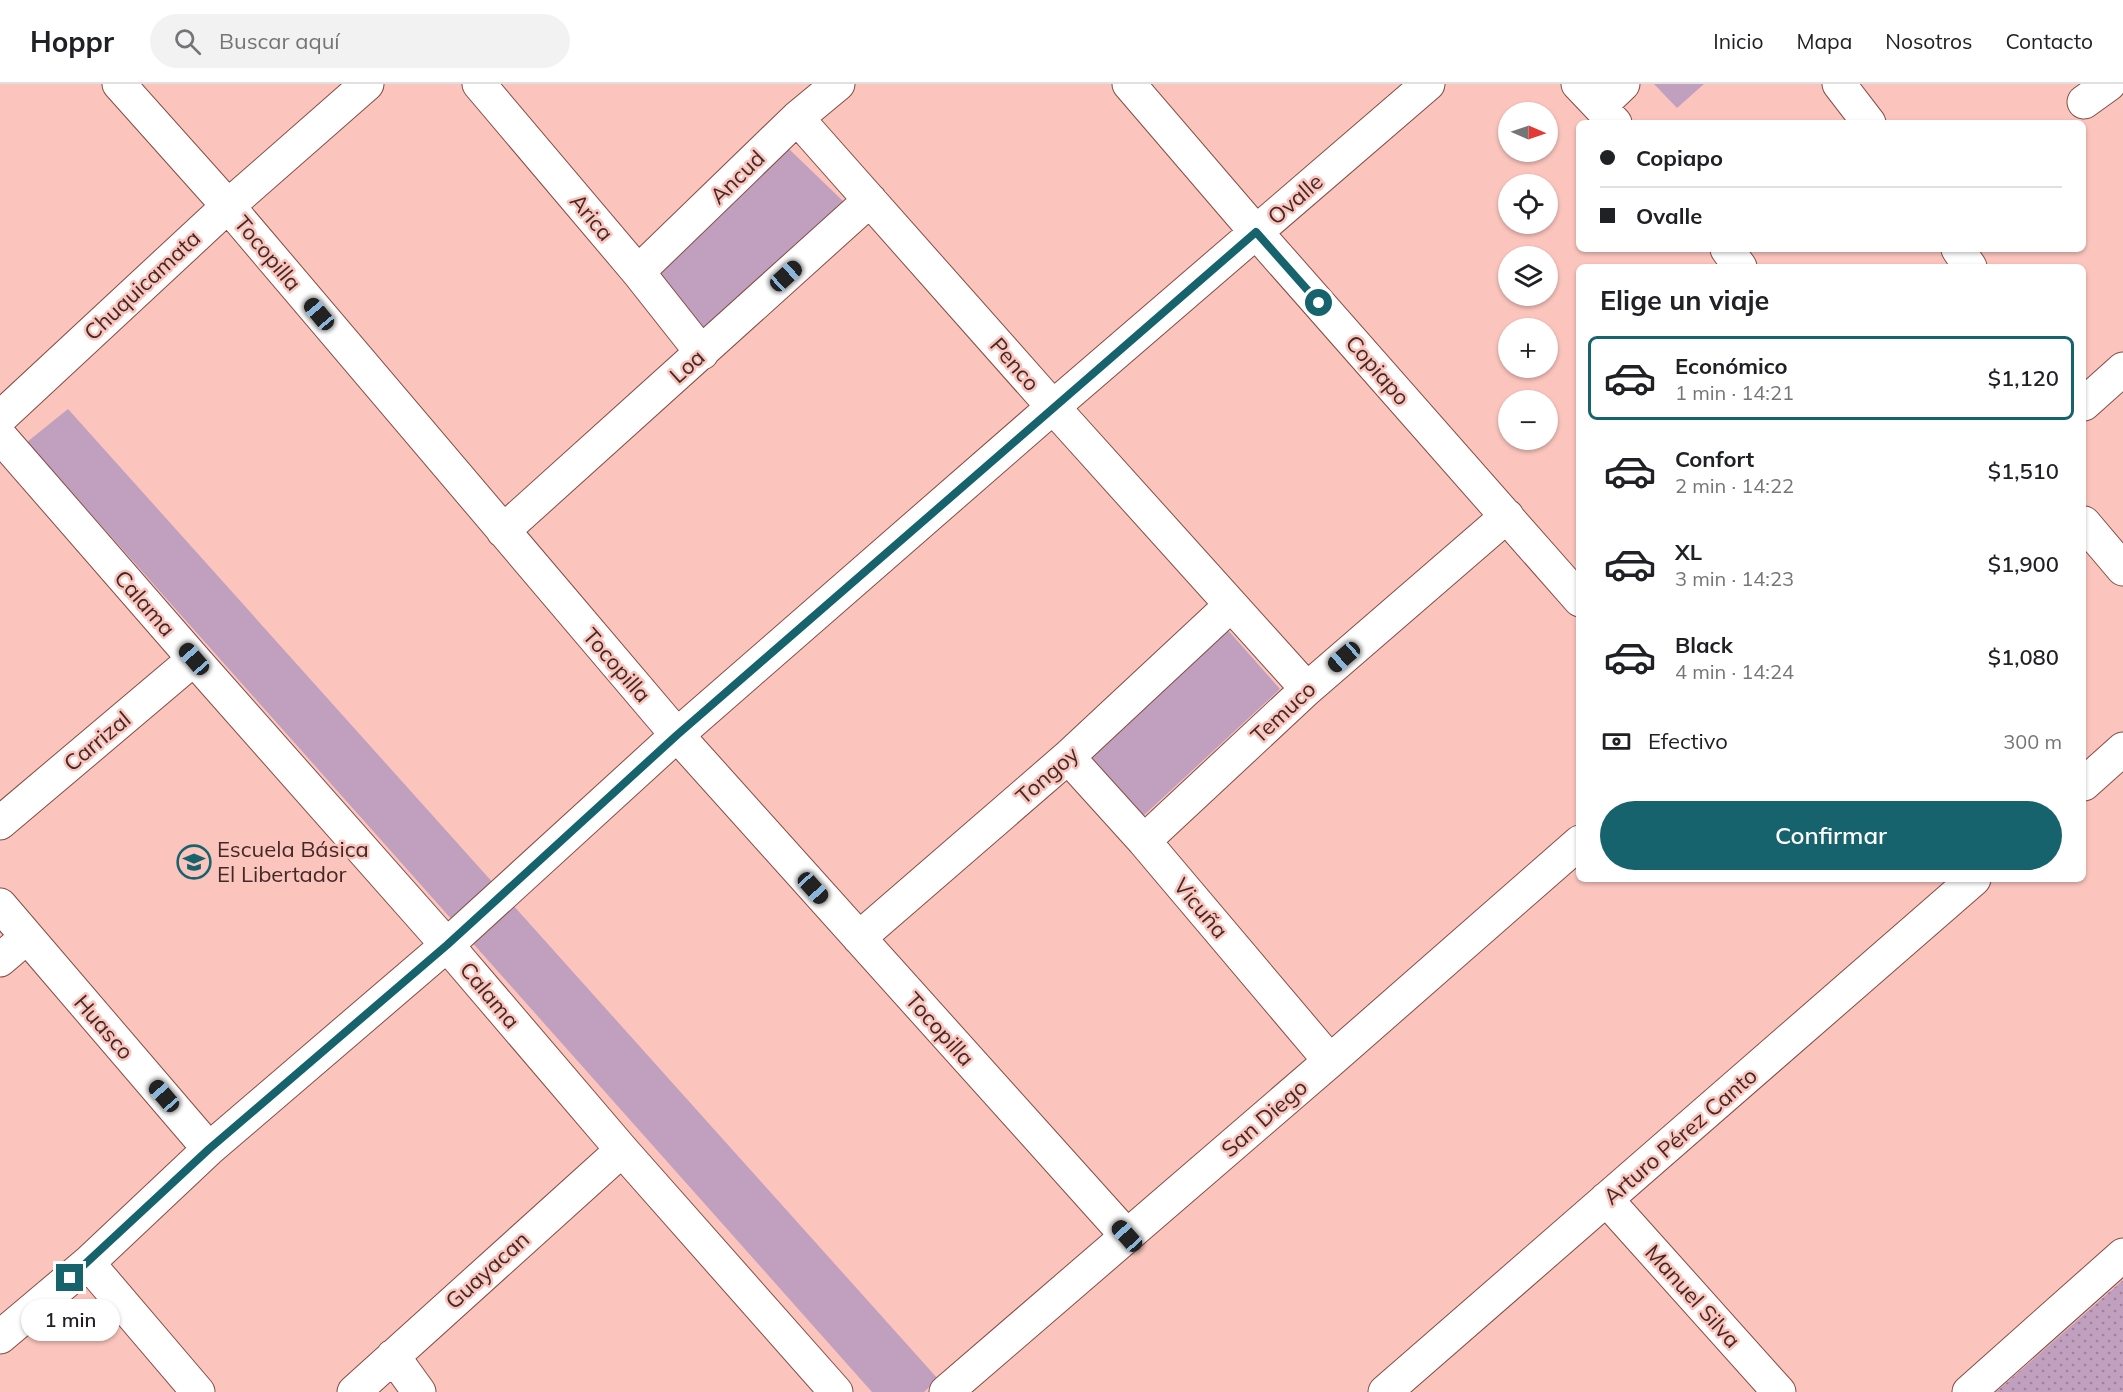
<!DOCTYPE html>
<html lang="es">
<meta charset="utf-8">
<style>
:root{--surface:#fff;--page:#f2f2f2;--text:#202124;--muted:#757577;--line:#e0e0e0;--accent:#16636d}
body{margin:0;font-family:Mulish,sans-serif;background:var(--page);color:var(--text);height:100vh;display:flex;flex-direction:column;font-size:22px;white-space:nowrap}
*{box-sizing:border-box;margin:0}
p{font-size:20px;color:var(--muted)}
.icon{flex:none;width:33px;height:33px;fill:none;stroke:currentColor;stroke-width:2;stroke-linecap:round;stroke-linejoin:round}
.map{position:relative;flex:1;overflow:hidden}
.drawer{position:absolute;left:1576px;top:180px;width:510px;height:618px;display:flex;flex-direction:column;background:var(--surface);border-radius:9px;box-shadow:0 2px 4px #0004}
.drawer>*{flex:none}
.top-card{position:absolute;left:1576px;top:36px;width:510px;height:132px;border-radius:9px;box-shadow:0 2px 4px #0004;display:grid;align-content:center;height:132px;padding:0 24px;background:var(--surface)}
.needle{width:39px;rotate:92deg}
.buttons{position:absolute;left:1498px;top:18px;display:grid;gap:12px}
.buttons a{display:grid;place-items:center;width:60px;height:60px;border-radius:50%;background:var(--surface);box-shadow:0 2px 4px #0004;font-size:30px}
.end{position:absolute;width:27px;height:27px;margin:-14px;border:8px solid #16636d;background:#fff;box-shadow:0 0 0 3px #fff}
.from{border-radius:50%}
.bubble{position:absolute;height:42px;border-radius:21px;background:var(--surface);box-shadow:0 2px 4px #0004;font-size:20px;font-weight:600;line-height:42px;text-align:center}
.car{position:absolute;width:18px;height:36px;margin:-18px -9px;border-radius:8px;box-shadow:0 0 4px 2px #0007;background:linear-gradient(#222 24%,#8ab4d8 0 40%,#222 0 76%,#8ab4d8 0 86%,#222 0)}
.top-card b{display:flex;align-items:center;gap:21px;height:57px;font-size:22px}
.top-card b+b{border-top:2px solid var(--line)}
.top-card i{width:15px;height:15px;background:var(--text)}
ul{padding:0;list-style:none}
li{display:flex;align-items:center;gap:18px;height:84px;margin:0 12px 9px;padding:0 12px;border:3px solid transparent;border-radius:9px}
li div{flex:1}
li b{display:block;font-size:22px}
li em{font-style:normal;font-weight:600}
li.on{border-color:var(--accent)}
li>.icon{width:54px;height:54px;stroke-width:1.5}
h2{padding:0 24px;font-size:27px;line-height:72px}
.pay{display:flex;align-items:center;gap:15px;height:66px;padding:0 24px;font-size:22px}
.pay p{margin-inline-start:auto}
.primary-button{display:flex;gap:12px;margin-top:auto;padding:12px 24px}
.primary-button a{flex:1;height:69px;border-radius:36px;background:var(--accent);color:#fff;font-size:24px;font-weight:600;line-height:69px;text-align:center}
header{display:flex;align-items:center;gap:36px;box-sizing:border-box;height:84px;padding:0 30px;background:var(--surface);border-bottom:2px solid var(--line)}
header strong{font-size:28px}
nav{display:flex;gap:33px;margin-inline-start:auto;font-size:21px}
.search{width:420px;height:54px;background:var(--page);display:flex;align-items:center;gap:15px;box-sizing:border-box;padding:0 21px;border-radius:33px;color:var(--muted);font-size:22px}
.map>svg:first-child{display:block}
.green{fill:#c0a0be}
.park{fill:url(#park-dots)}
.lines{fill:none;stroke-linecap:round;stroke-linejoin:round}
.street-casing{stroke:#854c44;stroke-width:35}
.street{stroke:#fff;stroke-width:33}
.route{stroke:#16636d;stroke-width:8}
.labels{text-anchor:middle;stroke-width:5;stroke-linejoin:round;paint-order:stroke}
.street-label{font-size:22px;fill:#432926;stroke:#fbc5bd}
.poi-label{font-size:22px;fill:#432926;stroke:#fbc5bd;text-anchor:start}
</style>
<header>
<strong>Hoppr</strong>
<div class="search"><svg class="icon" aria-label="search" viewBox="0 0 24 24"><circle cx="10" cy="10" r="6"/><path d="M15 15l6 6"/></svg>Buscar aquí</div>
<nav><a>Inicio</a><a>Mapa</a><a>Nosotros</a><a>Contacto</a></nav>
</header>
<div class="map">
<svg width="2123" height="1308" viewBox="0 0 2123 1308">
<defs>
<pattern id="park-dots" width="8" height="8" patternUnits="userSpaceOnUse" patternTransform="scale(1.5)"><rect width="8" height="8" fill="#c0a0be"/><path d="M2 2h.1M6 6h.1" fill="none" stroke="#9e829a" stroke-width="1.8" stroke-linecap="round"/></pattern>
</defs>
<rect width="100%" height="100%" fill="#fbc5bd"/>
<!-- green -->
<path class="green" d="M1654,0H1704L1677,24Z
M789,65L845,119L706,253L654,187Z
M68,325L938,1295L924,1308H872L27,358Z
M1226,544L1280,605L1141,734L1087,673Z"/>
<!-- park -->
<path class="park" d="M2123,1196V1308H1996Z"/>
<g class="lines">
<!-- street casing -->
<g class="street-casing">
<path id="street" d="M119,0L228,122L677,651L1127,1152
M479,0L638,188L702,269
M1129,0L1256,148L1580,516
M1578,0L1615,39
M1839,0L1869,39
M2084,18L2109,0
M1600,22L1623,0
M797,34L1053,323L1307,605
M1727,165L1740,183
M1958,165L1970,183
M638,188L797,34L838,0
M2084,320L2123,285
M0,334L228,122L367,0
M0,352L194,575L447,861L622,1066L836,1308
M2084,439L2123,485
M503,447L870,116
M1068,673L1144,757L1330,977
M2084,700L2123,665
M0,739L194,575
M1144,757L1307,605L1507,432
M0,821L209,1065
M859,854L1068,673L1231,521
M0,876L27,853
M1606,1115L1779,1308
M88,1179L198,1308
M0,1253L88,1179L209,1065L447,861L677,651L1053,323L1428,0
M393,1272L419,1308
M354,1308L622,1066
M946,1308L1330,977L1580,758
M1385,1308L1974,795
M1969,1308L2123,1171"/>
</g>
<!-- street -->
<use href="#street" class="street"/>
</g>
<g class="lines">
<!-- route -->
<path class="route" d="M70,1194L209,1065L447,861L677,651L1256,148L1319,219"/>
</g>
<!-- icons -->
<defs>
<g id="school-ring" transform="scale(1.725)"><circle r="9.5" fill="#fbc5bd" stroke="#16636d" stroke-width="1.5"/><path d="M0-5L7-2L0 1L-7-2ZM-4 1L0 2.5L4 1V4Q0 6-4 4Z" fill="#16636d"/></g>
</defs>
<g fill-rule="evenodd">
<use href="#school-ring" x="194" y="778"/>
</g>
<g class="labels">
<!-- street labels -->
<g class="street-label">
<text transform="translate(737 93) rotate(-44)" y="8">Ancud</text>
<text transform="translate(1295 115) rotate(-41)" y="8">Ovalle</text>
<text transform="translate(592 133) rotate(50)" y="8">Arica</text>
<text transform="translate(268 169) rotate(50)" y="8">Tocopilla</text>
<text transform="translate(142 201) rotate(-43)" y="8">Chuquicamata</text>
<text transform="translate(1015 280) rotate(49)" y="8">Penco</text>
<text transform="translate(687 282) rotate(-42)" y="8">Loa</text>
<text transform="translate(1378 286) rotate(49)" y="8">Copiapo</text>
<text transform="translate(145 519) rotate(49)" y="8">Calama</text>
<text transform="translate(617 581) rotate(49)" y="8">Tocopilla</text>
<text transform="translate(1283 628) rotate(-43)" y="8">Temuco</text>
<text transform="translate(97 657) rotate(-40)" y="8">Carrizal</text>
<text transform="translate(1047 691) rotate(-41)" y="8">Tongoy</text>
<text transform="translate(1201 824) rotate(50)" y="8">Vicuña</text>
<text transform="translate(490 911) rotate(50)" y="8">Calama</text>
<text transform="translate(104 943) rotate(49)" y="8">Huasco</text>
<text transform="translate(940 945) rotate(48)" y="8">Tocopilla</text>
<text transform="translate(1264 1034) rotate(-41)" y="8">San Diego</text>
<text transform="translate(1680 1052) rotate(-41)" y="8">Arturo Pérez Canto</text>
<text transform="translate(487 1186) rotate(-42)" y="8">Guayacan</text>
<text transform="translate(1693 1212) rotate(48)" y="8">Manuel Silva</text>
</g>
<!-- poi labels -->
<g class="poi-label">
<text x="217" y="773">Escuela Básica<tspan x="217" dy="25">El Libertador</tspan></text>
</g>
</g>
</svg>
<div class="buttons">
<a><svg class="needle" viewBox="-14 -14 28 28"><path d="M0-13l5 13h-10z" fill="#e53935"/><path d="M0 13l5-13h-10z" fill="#757577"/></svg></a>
<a><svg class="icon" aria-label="locate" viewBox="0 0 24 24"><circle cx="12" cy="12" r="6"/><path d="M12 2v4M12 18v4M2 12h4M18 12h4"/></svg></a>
<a><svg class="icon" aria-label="layers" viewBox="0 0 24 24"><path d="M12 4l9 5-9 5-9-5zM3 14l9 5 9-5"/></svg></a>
<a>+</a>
<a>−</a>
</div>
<i class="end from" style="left:1319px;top:219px"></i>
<i class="end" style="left:70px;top:1194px"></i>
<div class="bubble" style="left:21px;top:1215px;width:99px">1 min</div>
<i class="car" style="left:786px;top:192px;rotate:48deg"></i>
<i class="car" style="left:319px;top:230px;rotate:320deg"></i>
<i class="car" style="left:1344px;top:573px;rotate:229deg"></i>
<i class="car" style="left:194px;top:575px;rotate:319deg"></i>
<i class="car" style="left:813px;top:804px;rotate:138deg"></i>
<i class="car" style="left:164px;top:1012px;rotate:319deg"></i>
<i class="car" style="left:1127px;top:1152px;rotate:318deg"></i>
<div class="top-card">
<b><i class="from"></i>Copiapo</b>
<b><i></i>Ovalle</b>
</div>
<section class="drawer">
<h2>Elige un viaje</h2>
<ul>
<li class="on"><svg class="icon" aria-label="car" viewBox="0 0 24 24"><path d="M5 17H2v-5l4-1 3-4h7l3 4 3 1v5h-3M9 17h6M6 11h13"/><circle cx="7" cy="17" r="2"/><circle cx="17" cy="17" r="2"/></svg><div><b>Económico</b><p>1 min · 14:21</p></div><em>$1,120</em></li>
<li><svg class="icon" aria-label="car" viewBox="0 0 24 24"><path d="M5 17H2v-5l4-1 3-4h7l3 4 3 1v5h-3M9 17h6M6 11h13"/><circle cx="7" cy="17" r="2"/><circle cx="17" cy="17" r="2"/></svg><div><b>Confort</b><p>2 min · 14:22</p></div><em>$1,510</em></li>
<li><svg class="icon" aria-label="car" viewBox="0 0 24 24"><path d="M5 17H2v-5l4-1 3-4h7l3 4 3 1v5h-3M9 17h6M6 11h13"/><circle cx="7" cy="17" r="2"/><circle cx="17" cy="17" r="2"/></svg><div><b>XL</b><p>3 min · 14:23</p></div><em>$1,900</em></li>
<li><svg class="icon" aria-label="car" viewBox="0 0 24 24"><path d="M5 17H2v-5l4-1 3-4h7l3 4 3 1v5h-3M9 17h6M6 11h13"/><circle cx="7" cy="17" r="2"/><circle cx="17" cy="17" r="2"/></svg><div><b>Black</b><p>4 min · 14:24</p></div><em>$1,080</em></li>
</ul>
<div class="pay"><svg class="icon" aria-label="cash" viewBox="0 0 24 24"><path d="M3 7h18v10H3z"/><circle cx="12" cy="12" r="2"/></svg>Efectivo<p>300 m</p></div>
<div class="primary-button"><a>Confirmar</a></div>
</section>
</div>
